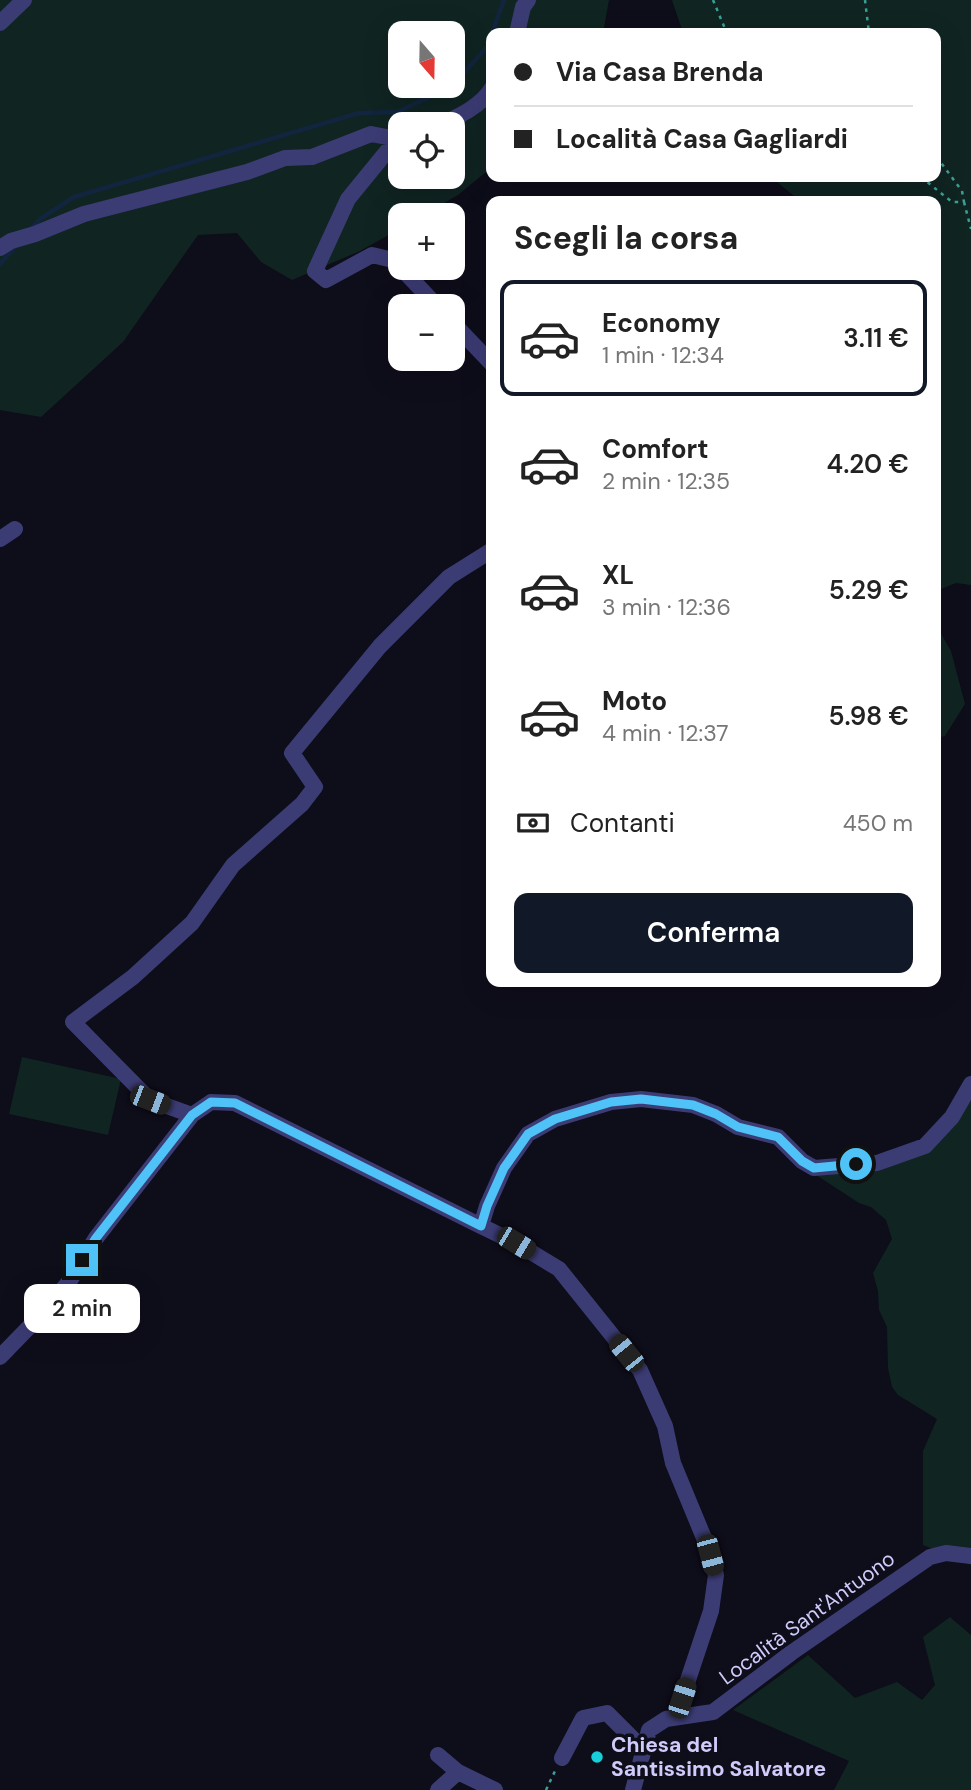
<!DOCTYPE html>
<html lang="it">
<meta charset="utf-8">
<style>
:root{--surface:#fff;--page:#f2f2f2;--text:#222;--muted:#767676;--line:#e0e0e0;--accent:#111827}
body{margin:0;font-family:"DM Sans",sans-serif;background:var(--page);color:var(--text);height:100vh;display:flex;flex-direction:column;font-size:26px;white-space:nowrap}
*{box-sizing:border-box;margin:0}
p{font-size:23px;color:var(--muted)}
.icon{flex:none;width:38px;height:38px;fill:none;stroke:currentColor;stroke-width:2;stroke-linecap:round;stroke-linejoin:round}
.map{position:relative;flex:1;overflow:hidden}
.sheet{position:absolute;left:486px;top:196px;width:455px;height:791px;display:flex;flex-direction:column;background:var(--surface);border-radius:14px;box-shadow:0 7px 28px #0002}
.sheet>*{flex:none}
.banner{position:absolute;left:486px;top:28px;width:455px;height:154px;border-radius:14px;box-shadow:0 7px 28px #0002;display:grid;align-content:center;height:154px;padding:0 28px;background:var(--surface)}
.needle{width:46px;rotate:160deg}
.tools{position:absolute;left:388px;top:21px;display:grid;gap:14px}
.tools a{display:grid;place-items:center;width:77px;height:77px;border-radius:14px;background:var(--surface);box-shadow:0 7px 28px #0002;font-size:35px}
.end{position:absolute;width:32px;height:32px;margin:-16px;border:9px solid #4fc3f7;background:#111;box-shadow:0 0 0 4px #111}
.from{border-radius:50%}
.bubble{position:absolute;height:49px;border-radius:14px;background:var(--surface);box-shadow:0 7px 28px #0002;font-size:23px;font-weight:600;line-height:49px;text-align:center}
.car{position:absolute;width:21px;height:42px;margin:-21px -10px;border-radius:9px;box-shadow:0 0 5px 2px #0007;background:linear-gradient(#222 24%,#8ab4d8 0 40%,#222 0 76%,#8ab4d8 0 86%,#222 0)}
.banner b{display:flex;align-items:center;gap:24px;height:66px;font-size:26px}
.banner b+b{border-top:2px solid var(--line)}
.banner i{width:18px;height:18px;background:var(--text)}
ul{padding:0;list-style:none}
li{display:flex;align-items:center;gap:21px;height:116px;margin:0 14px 10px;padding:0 14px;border:4px solid transparent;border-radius:14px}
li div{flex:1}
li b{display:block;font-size:26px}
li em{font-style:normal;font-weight:600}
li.current{border-color:var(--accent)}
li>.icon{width:63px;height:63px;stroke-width:1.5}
h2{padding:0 28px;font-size:32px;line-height:84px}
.pay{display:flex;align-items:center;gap:18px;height:77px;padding:0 28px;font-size:26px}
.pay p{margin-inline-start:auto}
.cta{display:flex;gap:14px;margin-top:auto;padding:14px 28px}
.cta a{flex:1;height:80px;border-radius:14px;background:var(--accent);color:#fff;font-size:28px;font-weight:600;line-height:80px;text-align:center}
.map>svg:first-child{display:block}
.green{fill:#102422;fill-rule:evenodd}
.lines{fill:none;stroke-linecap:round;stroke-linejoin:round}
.stream{stroke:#12253e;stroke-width:4.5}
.path{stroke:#38a196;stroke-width:2.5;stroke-dasharray:3.5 5;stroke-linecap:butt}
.minor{stroke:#3c3c75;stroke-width:16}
.route{stroke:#4fc3f7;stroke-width:9}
.poi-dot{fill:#16cfdb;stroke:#0e0d1a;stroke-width:2.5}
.labels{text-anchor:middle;stroke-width:7;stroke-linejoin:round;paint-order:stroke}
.street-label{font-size:21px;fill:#cfcbfa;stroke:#0e0d1a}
.poi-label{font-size:21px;font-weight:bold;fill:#cfcbfa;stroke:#0e0d1a;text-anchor:start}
</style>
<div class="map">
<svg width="971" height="1790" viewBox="0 0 971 1790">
<rect width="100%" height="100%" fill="#0e0d1a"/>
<!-- green -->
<path class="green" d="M0,0H609L603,33H492V167L458,195L423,215H401V228L360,251L292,280L261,262L237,233L198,235L123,342L41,417L0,410ZM401,33H453V86H401ZM401,124H453V177H401Z
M672,0H971V585L956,583L936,591V372L940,362L936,355V201H800L771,177H936V33H683Z
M936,625L951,651L965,704L945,736L936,738Z
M22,1057L121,1079L108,1135L9,1114Z
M971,1100V1565L923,1545V1451L937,1419L898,1395L892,1387L888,1368L887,1327L879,1310L878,1291L873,1273L892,1239L886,1220L871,1207L859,1203L813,1173L925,1153Z
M950,1617L971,1635V1790H834L849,1761L733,1710L808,1655L855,1698L897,1682L922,1700L935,1685L923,1637Z"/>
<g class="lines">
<!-- stream -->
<path class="stream" d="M492,33L504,0
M453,85L487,47L492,34
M31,229L40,219L74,197L359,113L397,112L453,86
M0,264L16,246"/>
<!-- path -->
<path class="path" d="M713,0L726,31L729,33
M865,0L869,33
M921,177L952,202H964L962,191L936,156
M964,202L971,229
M546,1790L555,1771"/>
<!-- minor -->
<path class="minor" d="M0,23L24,0
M517,33L523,7L528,0
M439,124C458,118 482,105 492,88
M0,248L11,241L35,234L84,214L247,172L285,158L312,157L371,134L397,139L348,199L315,271L326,280L372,255L393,260L401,268
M401,268L437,306
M453,323L492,364
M0,539L15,529
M192,1115L150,1100L73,1022L133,977L192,923L233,865L302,804L315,787L292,753L380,646L449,577L492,550
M0,1357L33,1323L69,1282L96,1238L192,1115L211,1102L235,1103L481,1226
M677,1717L682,1698L711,1611L716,1575L711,1555L673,1463L665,1426L640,1370L559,1269L516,1243L481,1226L487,1206L504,1168L528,1134L555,1119L611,1102L641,1099L693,1105L716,1114L738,1127L778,1137L802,1161L814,1168L877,1163L925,1146L952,1117L971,1084
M438,1755L458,1772L495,1790
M562,1758L583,1718L607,1713L644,1750
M438,1790L458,1772
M633,1790L649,1730L666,1719L713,1712L791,1653L930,1557L946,1553L971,1556"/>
</g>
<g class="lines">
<!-- route -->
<path class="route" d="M82,1260L96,1238L192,1115L211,1102L235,1103L481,1226L487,1206L504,1168L528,1134L555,1119L611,1102L641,1099L693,1105L716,1114L738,1127L778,1137L802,1161L814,1168L856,1164"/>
</g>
<!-- markers -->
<circle class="poi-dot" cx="597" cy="1757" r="7"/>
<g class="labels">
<!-- street labels -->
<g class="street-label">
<text transform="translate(807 1618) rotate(-36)" y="7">Località Sant'Antuono</text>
</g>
<!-- poi labels -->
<g class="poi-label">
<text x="611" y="1752">Chiesa del<tspan x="611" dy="24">Santissimo Salvatore</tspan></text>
</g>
</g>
</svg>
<div class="tools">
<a><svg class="needle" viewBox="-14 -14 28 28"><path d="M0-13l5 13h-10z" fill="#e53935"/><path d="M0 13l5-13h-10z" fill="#767676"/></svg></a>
<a><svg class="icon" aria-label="locate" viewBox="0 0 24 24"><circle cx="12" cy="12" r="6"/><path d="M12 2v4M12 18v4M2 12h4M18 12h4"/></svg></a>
<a>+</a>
<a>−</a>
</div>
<i class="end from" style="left:856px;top:1164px"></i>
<i class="end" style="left:82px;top:1260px"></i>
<div class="bubble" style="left:24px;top:1284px;width:116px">2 min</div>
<i class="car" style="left:150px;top:1100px;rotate:111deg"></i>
<i class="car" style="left:516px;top:1243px;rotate:121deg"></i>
<i class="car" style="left:626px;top:1353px;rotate:321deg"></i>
<i class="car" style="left:710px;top:1555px;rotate:165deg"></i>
<i class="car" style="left:682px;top:1698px;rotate:18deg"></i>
<div class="banner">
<b><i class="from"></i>Via Casa Brenda</b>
<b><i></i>Località Casa Gagliardi</b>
</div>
<section class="sheet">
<h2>Scegli la corsa</h2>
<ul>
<li class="current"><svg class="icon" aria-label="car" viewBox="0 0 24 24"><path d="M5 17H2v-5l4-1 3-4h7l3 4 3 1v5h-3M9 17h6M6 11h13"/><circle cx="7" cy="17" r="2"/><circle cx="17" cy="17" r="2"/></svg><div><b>Economy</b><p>1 min · 12:34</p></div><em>3.11 €</em></li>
<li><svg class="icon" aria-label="car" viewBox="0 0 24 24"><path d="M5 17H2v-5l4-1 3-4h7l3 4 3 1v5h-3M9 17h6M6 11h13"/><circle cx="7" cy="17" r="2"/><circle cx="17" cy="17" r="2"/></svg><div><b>Comfort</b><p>2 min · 12:35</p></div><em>4.20 €</em></li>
<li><svg class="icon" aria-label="car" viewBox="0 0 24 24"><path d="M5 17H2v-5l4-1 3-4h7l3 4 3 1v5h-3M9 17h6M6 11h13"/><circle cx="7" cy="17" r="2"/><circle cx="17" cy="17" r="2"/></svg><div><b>XL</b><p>3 min · 12:36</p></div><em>5.29 €</em></li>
<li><svg class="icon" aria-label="car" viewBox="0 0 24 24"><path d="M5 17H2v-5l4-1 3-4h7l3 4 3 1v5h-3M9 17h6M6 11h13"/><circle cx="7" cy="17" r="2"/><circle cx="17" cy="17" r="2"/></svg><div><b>Moto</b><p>4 min · 12:37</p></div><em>5.98 €</em></li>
</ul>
<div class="pay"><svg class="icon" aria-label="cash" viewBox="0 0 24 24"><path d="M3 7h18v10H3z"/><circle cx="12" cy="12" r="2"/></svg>Contanti<p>450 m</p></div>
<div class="cta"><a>Conferma</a></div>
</section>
</div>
